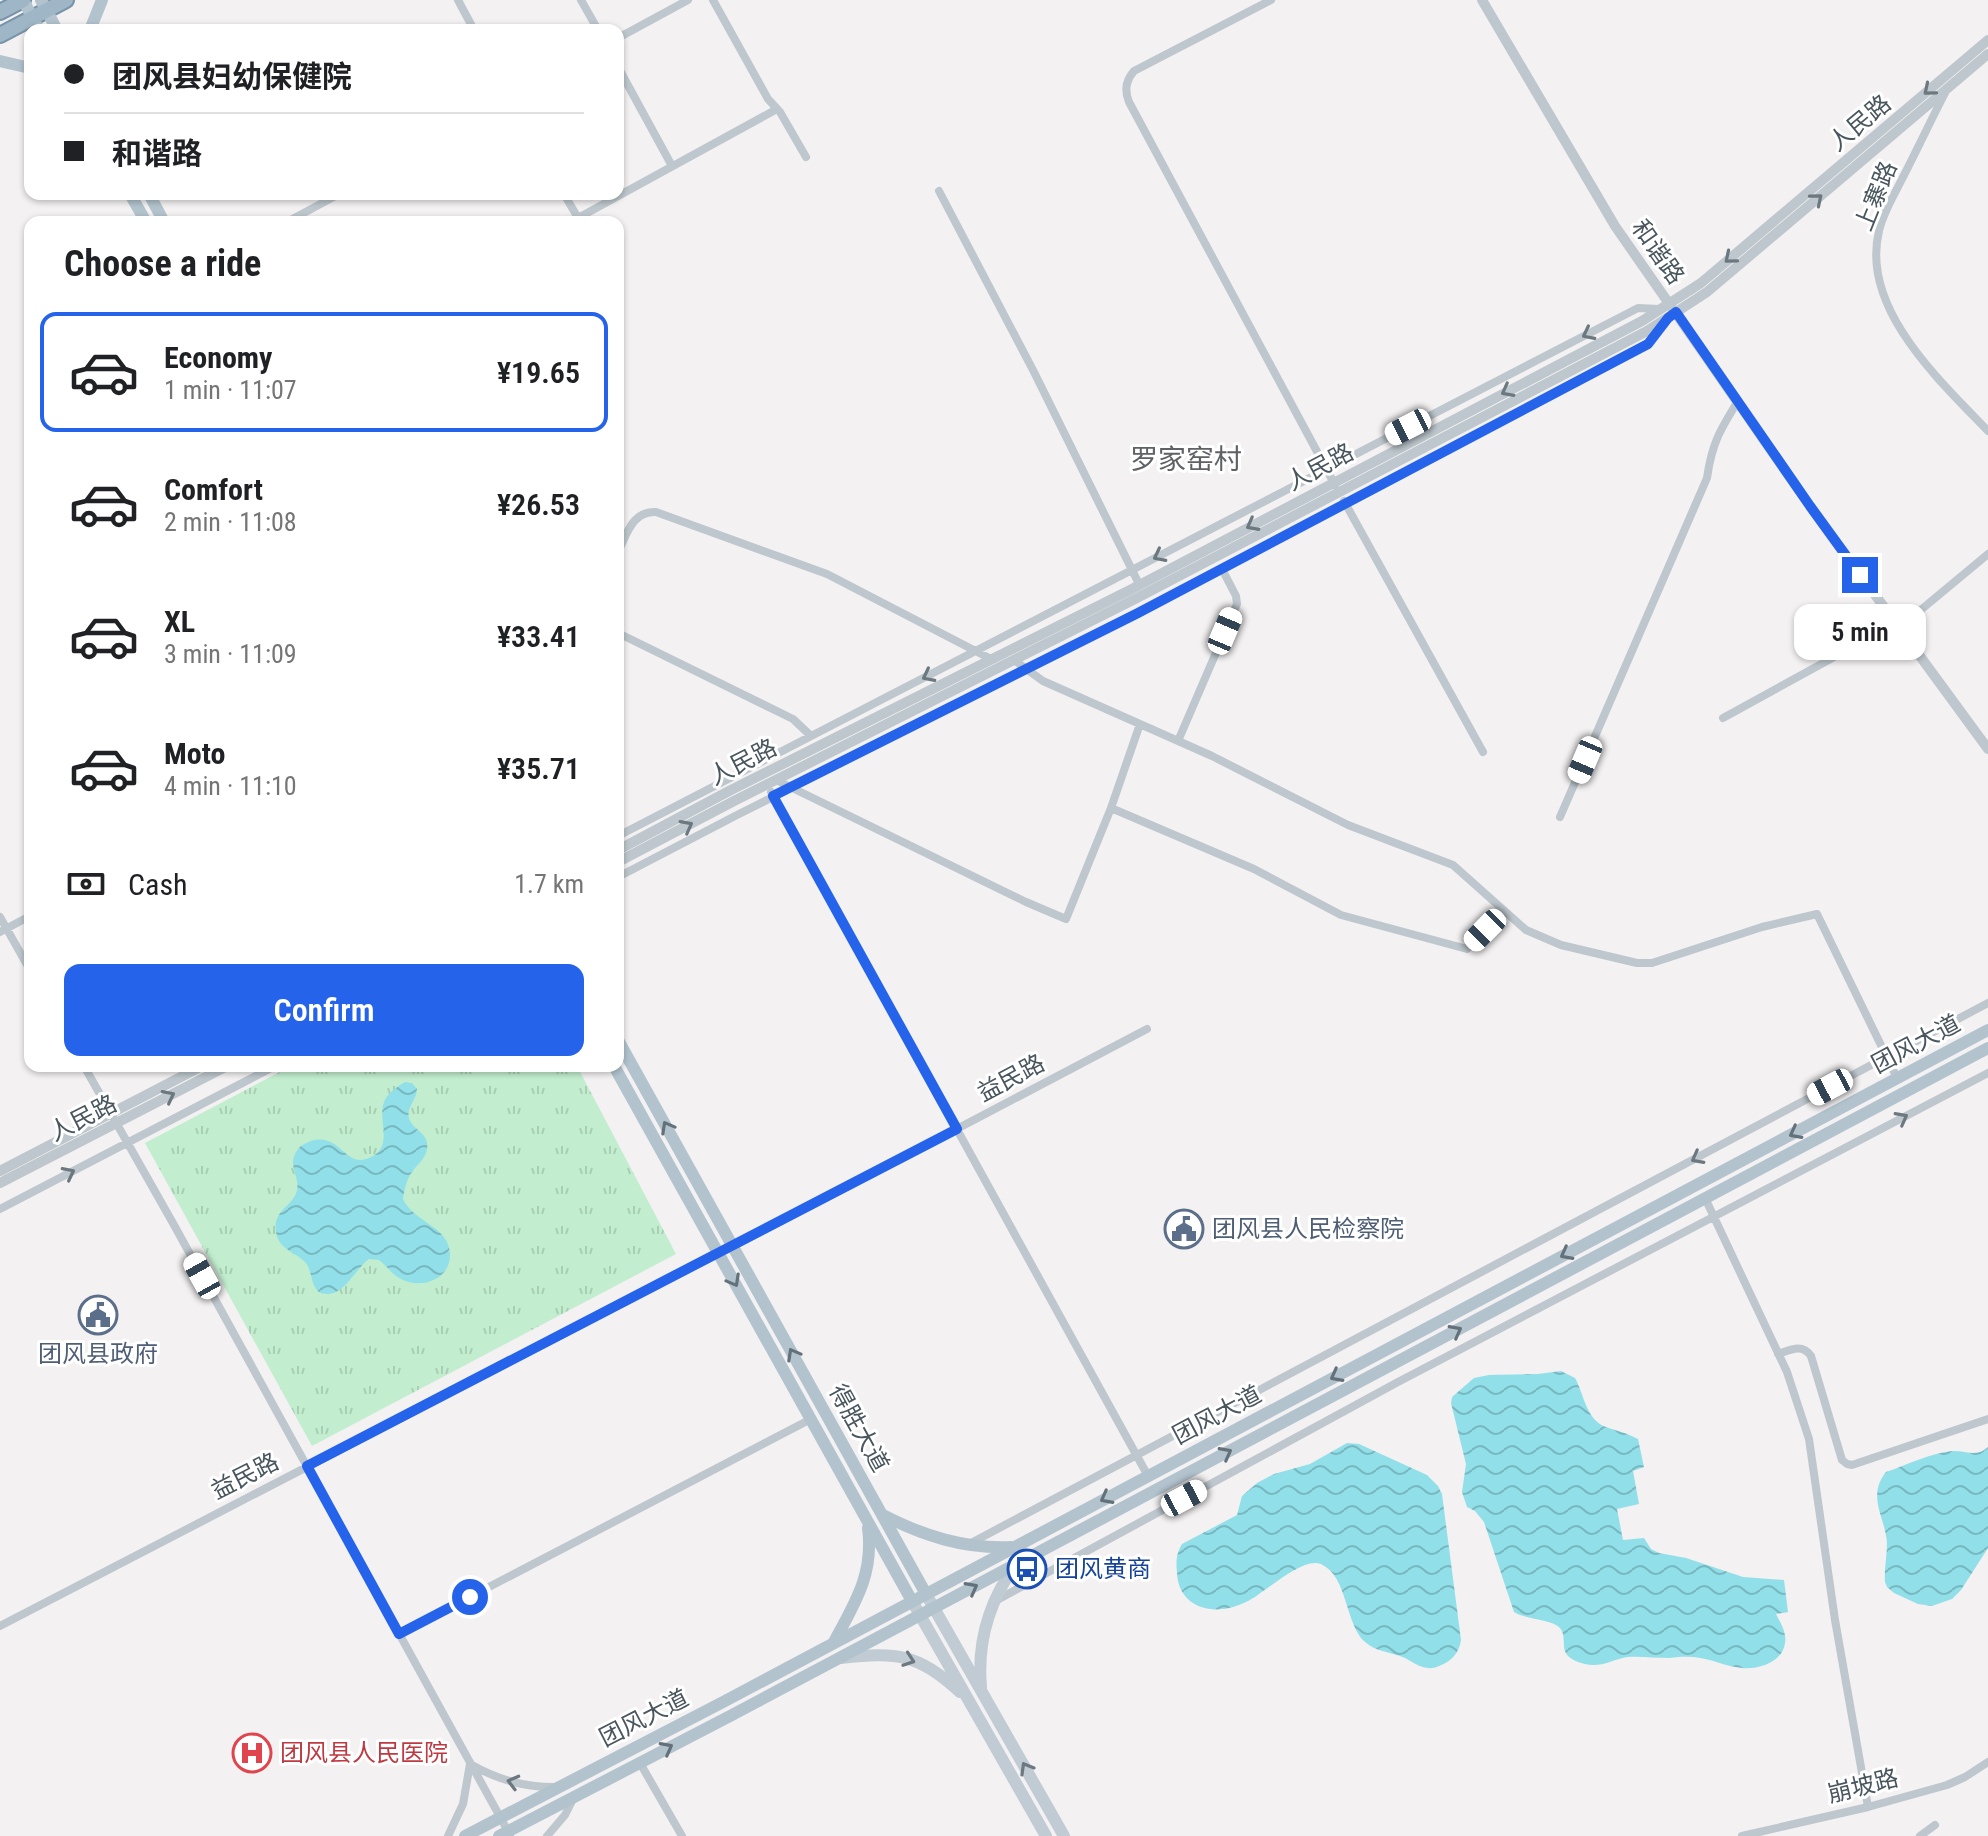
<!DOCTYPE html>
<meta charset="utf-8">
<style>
:root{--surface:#fff;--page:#f2f2f2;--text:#202124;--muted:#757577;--line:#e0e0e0;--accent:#2563eb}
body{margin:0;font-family:"Roboto Condensed","Noto Sans SC",sans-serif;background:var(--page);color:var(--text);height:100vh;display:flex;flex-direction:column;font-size:30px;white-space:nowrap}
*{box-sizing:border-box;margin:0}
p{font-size:26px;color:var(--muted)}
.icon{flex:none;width:44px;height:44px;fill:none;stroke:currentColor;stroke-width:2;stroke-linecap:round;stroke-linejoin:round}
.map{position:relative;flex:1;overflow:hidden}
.sheet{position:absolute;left:24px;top:216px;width:600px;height:856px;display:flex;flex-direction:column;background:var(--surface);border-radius:16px;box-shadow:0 2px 6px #0004}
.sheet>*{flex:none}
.guide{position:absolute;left:24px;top:24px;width:600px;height:176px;border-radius:16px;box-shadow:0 2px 6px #0004;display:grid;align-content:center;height:176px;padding:0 40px;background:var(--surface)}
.end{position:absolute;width:36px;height:36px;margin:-18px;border:10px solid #2563eb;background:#fff;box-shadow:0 0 0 4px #fff}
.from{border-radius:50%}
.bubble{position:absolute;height:56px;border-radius:16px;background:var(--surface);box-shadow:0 2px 6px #0004;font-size:26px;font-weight:600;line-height:56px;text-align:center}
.car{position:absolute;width:24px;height:48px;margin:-24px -12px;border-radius:10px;box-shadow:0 0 6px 2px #0007;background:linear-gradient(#fff 24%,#345 0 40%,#fff 0 76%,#345 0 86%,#fff 0)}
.guide b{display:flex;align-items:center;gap:28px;height:76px;font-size:30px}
.guide b+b{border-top:2px solid var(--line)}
.guide i{width:20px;height:20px;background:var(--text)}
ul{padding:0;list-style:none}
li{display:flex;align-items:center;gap:24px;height:120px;margin:0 16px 12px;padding:0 24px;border:4px solid transparent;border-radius:16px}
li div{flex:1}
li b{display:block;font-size:30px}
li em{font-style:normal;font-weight:600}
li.current{border-color:var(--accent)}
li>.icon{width:72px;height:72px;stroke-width:1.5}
h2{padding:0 40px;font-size:36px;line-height:96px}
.pay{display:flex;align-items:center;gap:20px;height:88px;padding:0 40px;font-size:30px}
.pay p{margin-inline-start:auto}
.button{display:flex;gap:16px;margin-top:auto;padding:16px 40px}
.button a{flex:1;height:92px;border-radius:16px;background:var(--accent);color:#fff;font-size:32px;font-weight:600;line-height:92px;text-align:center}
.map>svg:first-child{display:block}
.park{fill:url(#park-tufts)}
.water{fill:url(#water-waves)}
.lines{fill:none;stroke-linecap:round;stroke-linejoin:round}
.trunk-casing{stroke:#7693a9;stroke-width:18}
.minor{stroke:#bdc7cd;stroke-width:8}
.tertiary{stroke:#bdc7cd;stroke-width:10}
.secondary{stroke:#c0cbd4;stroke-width:12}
.primary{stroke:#b2c3ce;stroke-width:12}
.trunk{stroke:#9eb6c6;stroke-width:14}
.oneway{stroke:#6c787f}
.oneway2{stroke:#63717a}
.oneway3{stroke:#6d7981}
.route{stroke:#2563eb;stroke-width:10}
.labels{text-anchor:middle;stroke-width:6;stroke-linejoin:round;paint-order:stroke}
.street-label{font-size:24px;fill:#49565e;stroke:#fff}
.service-label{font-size:24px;fill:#4e5e75;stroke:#fff;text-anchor:start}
.transit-label{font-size:24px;fill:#164399;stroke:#fff;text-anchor:start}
.health-label{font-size:24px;fill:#be3a42;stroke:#fff;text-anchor:start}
.quarter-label{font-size:28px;fill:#5e6266;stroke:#fff}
</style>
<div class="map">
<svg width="1988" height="1836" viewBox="0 0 1988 1836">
<defs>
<pattern id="park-tufts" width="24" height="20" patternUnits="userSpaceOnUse" patternTransform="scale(2)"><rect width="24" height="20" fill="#c2eecf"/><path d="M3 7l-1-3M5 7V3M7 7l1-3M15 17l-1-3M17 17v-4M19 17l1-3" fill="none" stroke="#a8ceb4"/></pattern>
<pattern id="water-waves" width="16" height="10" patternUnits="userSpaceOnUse" patternTransform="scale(2)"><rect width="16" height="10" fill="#91dfe9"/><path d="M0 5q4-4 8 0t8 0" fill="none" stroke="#78b8c0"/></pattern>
</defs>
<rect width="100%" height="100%" fill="#f3f1f1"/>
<!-- park -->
<path class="park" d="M291,1066H577L676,1254L312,1446L145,1143Z"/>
<!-- water -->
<path class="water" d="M405,1082L412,1083L417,1089C417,1099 406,1108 409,1118C412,1130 430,1133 427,1149C426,1159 415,1166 410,1175C406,1182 404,1191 403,1199C414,1223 450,1226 450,1255C450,1279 423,1289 403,1280C393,1276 387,1266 379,1260L369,1259C356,1268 346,1293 328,1294C309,1295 314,1271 305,1262C294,1251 279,1250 276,1232C272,1210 294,1206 297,1190C300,1175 286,1165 298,1149C302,1144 308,1142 314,1140C342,1135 345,1168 369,1158C397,1147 374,1117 386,1098C390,1092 398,1086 405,1082Z
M1561,1371L1575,1378C1584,1394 1586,1420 1606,1427C1617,1431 1627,1433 1638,1439L1644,1467L1633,1471L1639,1504L1617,1509L1623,1540L1644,1538L1651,1549L1659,1553L1686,1558L1743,1577L1784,1580L1788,1612L1776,1614C1780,1622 1787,1633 1785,1643C1783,1662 1758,1670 1742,1668C1728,1667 1714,1660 1700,1658C1690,1656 1680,1657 1669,1658C1656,1658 1640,1656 1627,1657C1612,1660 1600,1668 1585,1664C1553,1656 1570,1641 1560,1628C1552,1619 1527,1620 1514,1612L1484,1522L1475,1511L1467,1507L1462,1492L1466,1464L1451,1403L1452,1397L1474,1378L1489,1375L1538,1374Z
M1347,1443L1359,1444L1427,1475L1438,1486L1442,1494L1461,1640C1459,1653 1452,1661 1439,1666C1426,1672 1416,1664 1405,1658C1392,1652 1376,1652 1365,1642C1345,1625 1348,1576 1321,1564C1302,1556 1264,1594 1246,1602C1241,1604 1234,1607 1229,1608C1202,1614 1178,1601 1177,1573C1176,1562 1176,1554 1182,1544L1237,1515L1242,1496L1257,1483L1274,1474L1310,1464Z
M1988,1447V1548L1961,1590L1952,1599L1932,1606L1918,1604L1894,1593L1887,1587L1885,1582C1884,1569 1887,1557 1887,1544C1886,1518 1866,1497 1886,1472C1907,1465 1930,1453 1952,1451C1966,1450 1976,1458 1988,1447Z"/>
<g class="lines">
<!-- trunk casing -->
<g class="trunk-casing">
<path id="trunk" d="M0,12L23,0
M0,35L66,0"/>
</g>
<!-- minor -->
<path class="minor" d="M458,0L474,30
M581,0L598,30
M713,0L768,99L780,112L806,157
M1271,0L1134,71C1126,80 1124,90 1129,102L1335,485
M618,38L688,0
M618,67L672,166
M1945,93C1930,122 1916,152 1901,181C1893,197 1883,213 1879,231C1860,308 1940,381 1988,431
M939,191L1034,372L1139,584
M564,194L578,218L777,109
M287,222L339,194
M1344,501L1483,752
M618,552C627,534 632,511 656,512L827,574L991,659
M1899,628L1988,554
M618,633L793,719L811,736
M1014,660L1043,681L1212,756L1348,825L1453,865L1526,930L1561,945L1637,963H1652L1762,927L1817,914L1897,1078
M1723,718L1856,645L1894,622
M1178,741L1237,604L1236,596L1222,569
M776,780L1026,902L1066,919L1111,808L1140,724
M771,792L1148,1476
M1111,808L1254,869L1341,915L1467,949L1504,912
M1560,817L1707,478C1712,443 1720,430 1738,401
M618,836L1638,308L1659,309
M618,877L737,815L1138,613L1597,371L1648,344L1664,322
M0,917L30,970
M0,932L30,916
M84,1066L174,1225L510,1835
M1705,1198L1787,1372L1809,1439L1835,1620L1868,1807
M0,1209L275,1066
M1778,1354C1790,1350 1802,1343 1811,1356L1842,1460L1847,1464L1852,1465L1988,1419
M971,1543L1988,1003
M997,1600L1398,1382L1988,1073
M0,1626L797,1213L1147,1029
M399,1634L811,1419
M640,1763L682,1836
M448,1836L463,1804L470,1764C496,1779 523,1787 553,1787
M547,1836L565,1815L574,1797
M1742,1836L1868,1807L1947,1785L1965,1777L1988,1762
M1920,1836L1935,1825"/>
<!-- tertiary -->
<path class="tertiary" d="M1482,0L1615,226L1810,506L1988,749
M618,850L729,791L1130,590L1642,321L1701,283L1988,40
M618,862L734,801L1135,599L1647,331L1707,292L1988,54
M0,1171L202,1066
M0,1183L227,1066"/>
<!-- secondary -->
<path class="secondary" d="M926,1594L1064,1836
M912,1601L1046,1836
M841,1658C897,1652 917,1653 960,1692
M981,1687C977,1642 989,1601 1016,1564"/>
<!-- primary -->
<path class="primary" d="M23,0L39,30
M41,0L57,30
M90,30L102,0
M0,61L30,68
M130,194L146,222
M149,194L164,222
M618,1040L926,1594
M614,1066L912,1601
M883,1515C924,1536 964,1549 1011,1547
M834,1642C855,1603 874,1574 868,1528
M465,1836L725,1701L1988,1030
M499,1836L732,1715L1988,1048"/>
<!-- trunk -->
<use href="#trunk" class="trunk"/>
</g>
<!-- one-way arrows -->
<defs><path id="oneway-chevron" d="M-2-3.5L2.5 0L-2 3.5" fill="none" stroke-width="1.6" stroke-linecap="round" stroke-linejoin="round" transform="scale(2)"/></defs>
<g class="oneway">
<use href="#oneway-chevron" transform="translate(1929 90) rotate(140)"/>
<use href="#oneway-chevron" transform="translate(1817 199) rotate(-40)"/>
<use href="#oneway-chevron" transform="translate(1730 258) rotate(140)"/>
<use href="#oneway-chevron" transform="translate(1588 334) rotate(153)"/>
<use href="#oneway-chevron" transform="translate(1507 391) rotate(152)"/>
<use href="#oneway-chevron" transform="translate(1252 525) rotate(152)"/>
<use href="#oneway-chevron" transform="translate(1159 556) rotate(153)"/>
<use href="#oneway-chevron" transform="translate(928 676) rotate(153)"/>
<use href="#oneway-chevron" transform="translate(687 826) rotate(-28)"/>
<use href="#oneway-chevron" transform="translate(169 1096) rotate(-27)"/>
<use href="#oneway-chevron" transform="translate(1902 1118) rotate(-28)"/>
<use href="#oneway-chevron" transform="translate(1697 1158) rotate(152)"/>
<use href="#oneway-chevron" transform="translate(69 1173) rotate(-27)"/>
<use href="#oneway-chevron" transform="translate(513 1782) rotate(-165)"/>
</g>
<g class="oneway2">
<use href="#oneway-chevron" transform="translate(667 1127) rotate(-119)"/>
<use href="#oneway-chevron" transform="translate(1795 1133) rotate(152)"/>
<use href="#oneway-chevron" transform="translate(1566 1254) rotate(152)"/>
<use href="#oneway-chevron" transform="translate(734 1281) rotate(61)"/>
<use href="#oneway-chevron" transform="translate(1456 1331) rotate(-28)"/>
<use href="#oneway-chevron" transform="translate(793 1354) rotate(-119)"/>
<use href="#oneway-chevron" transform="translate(1336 1376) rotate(152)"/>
<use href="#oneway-chevron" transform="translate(1226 1453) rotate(-28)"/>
<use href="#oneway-chevron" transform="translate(1106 1498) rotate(152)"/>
<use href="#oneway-chevron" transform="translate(972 1588) rotate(-28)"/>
<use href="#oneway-chevron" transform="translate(667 1748) rotate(-28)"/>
</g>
<g class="oneway3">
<use href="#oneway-chevron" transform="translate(909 1660) rotate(19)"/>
<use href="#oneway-chevron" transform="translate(1026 1768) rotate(-120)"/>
</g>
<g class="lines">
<!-- route -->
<path class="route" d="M470,1597L399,1634L307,1466L957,1129L773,796L1138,613L1648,344L1668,318L1676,312L1810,506L1860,575"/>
</g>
<!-- icons -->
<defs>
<g id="civic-ring" transform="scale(2)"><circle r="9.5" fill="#fff" stroke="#5c6f8a" stroke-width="1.5"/><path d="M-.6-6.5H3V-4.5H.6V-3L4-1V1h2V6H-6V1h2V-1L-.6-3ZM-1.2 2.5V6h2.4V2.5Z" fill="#5c6f8a"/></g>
<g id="bus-ring" transform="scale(2)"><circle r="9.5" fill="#fff" stroke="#1a4fb4" stroke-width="1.5"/><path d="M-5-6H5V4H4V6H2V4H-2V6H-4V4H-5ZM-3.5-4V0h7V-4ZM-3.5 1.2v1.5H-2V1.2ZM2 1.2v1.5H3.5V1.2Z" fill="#1a4fb4"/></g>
<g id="hospital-ring" transform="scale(2)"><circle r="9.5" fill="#fff" stroke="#e0444e" stroke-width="1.5"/><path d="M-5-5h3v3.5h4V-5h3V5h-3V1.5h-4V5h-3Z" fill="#e0444e"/></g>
</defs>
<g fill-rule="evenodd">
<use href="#civic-ring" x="1184" y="1229"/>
<use href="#civic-ring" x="98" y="1315"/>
<use href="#bus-ring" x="1027" y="1569"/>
<use href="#hospital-ring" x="252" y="1753"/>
</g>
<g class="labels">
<!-- street labels -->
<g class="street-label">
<text transform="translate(1860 123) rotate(-40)" y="8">人民路</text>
<text transform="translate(1876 196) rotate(-68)" y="8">上寨路</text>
<text transform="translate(1658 252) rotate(55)" y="8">和谐路</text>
<text transform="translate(1320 467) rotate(-28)" y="8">人民路</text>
<text transform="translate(743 762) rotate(-27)" y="8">人民路</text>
<text transform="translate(1916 1044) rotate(-28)" y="8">团风大道</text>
<text transform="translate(1011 1078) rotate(-28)" y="8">益民路</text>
<text transform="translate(83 1118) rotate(-27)" y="8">人民路</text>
<text transform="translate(1217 1415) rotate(-28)" y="8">团风大道</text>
<text transform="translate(859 1428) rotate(61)" y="8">得胜大道</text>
<text transform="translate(245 1476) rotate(-27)" y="8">益民路</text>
<text transform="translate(644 1718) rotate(-27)" y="8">团风大道</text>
<text transform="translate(1863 1786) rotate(-14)" y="8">崩坡路</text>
</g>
<!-- service labels -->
<g class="service-label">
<text x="1212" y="1237">团风县人民检察院</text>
<text x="98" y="1362" text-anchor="middle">团风县政府</text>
</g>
<!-- transit labels -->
<g class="transit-label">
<text x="1055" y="1577">团风黄商</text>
</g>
<!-- health labels -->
<g class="health-label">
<text x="280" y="1761">团风县人民医院</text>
</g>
<!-- quarter labels -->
<g class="quarter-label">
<text x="1186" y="469">罗家窑村</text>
</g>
</g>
</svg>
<i class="end from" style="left:470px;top:1597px"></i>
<i class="end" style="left:1860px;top:575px"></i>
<div class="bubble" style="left:1794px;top:604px;width:132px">5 min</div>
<i class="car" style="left:1408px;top:427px;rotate:243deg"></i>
<i class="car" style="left:1225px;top:631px;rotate:23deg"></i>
<i class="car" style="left:1585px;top:760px;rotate:203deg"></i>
<i class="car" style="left:1485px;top:930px;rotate:225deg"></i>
<i class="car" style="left:1830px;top:1087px;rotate:242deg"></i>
<i class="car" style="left:202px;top:1276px;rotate:331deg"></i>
<i class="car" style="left:1184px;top:1498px;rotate:62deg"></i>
<div class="guide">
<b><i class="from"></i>团风县妇幼保健院</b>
<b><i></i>和谐路</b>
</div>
<section class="sheet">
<h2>Choose a ride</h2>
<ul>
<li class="current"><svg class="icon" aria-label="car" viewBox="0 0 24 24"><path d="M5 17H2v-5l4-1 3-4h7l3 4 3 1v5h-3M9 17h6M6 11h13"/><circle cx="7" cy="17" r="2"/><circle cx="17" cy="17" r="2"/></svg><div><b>Economy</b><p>1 min · 11:07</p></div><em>¥19.65</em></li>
<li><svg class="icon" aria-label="car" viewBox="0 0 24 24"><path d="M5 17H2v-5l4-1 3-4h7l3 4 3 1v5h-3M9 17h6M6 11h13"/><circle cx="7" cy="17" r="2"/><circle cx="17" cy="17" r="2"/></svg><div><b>Comfort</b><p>2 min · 11:08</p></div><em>¥26.53</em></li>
<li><svg class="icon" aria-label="car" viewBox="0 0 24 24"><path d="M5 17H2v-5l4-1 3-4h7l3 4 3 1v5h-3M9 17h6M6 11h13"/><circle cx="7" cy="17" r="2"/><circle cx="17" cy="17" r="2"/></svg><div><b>XL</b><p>3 min · 11:09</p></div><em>¥33.41</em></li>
<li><svg class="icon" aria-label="car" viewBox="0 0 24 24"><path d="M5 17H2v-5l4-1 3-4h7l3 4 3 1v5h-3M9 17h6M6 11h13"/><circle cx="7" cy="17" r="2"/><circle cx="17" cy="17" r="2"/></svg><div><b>Moto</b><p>4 min · 11:10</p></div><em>¥35.71</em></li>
</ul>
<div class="pay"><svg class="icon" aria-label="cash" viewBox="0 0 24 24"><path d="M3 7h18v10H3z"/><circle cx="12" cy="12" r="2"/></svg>Cash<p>1.7 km</p></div>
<div class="button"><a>Confirm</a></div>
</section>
</div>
